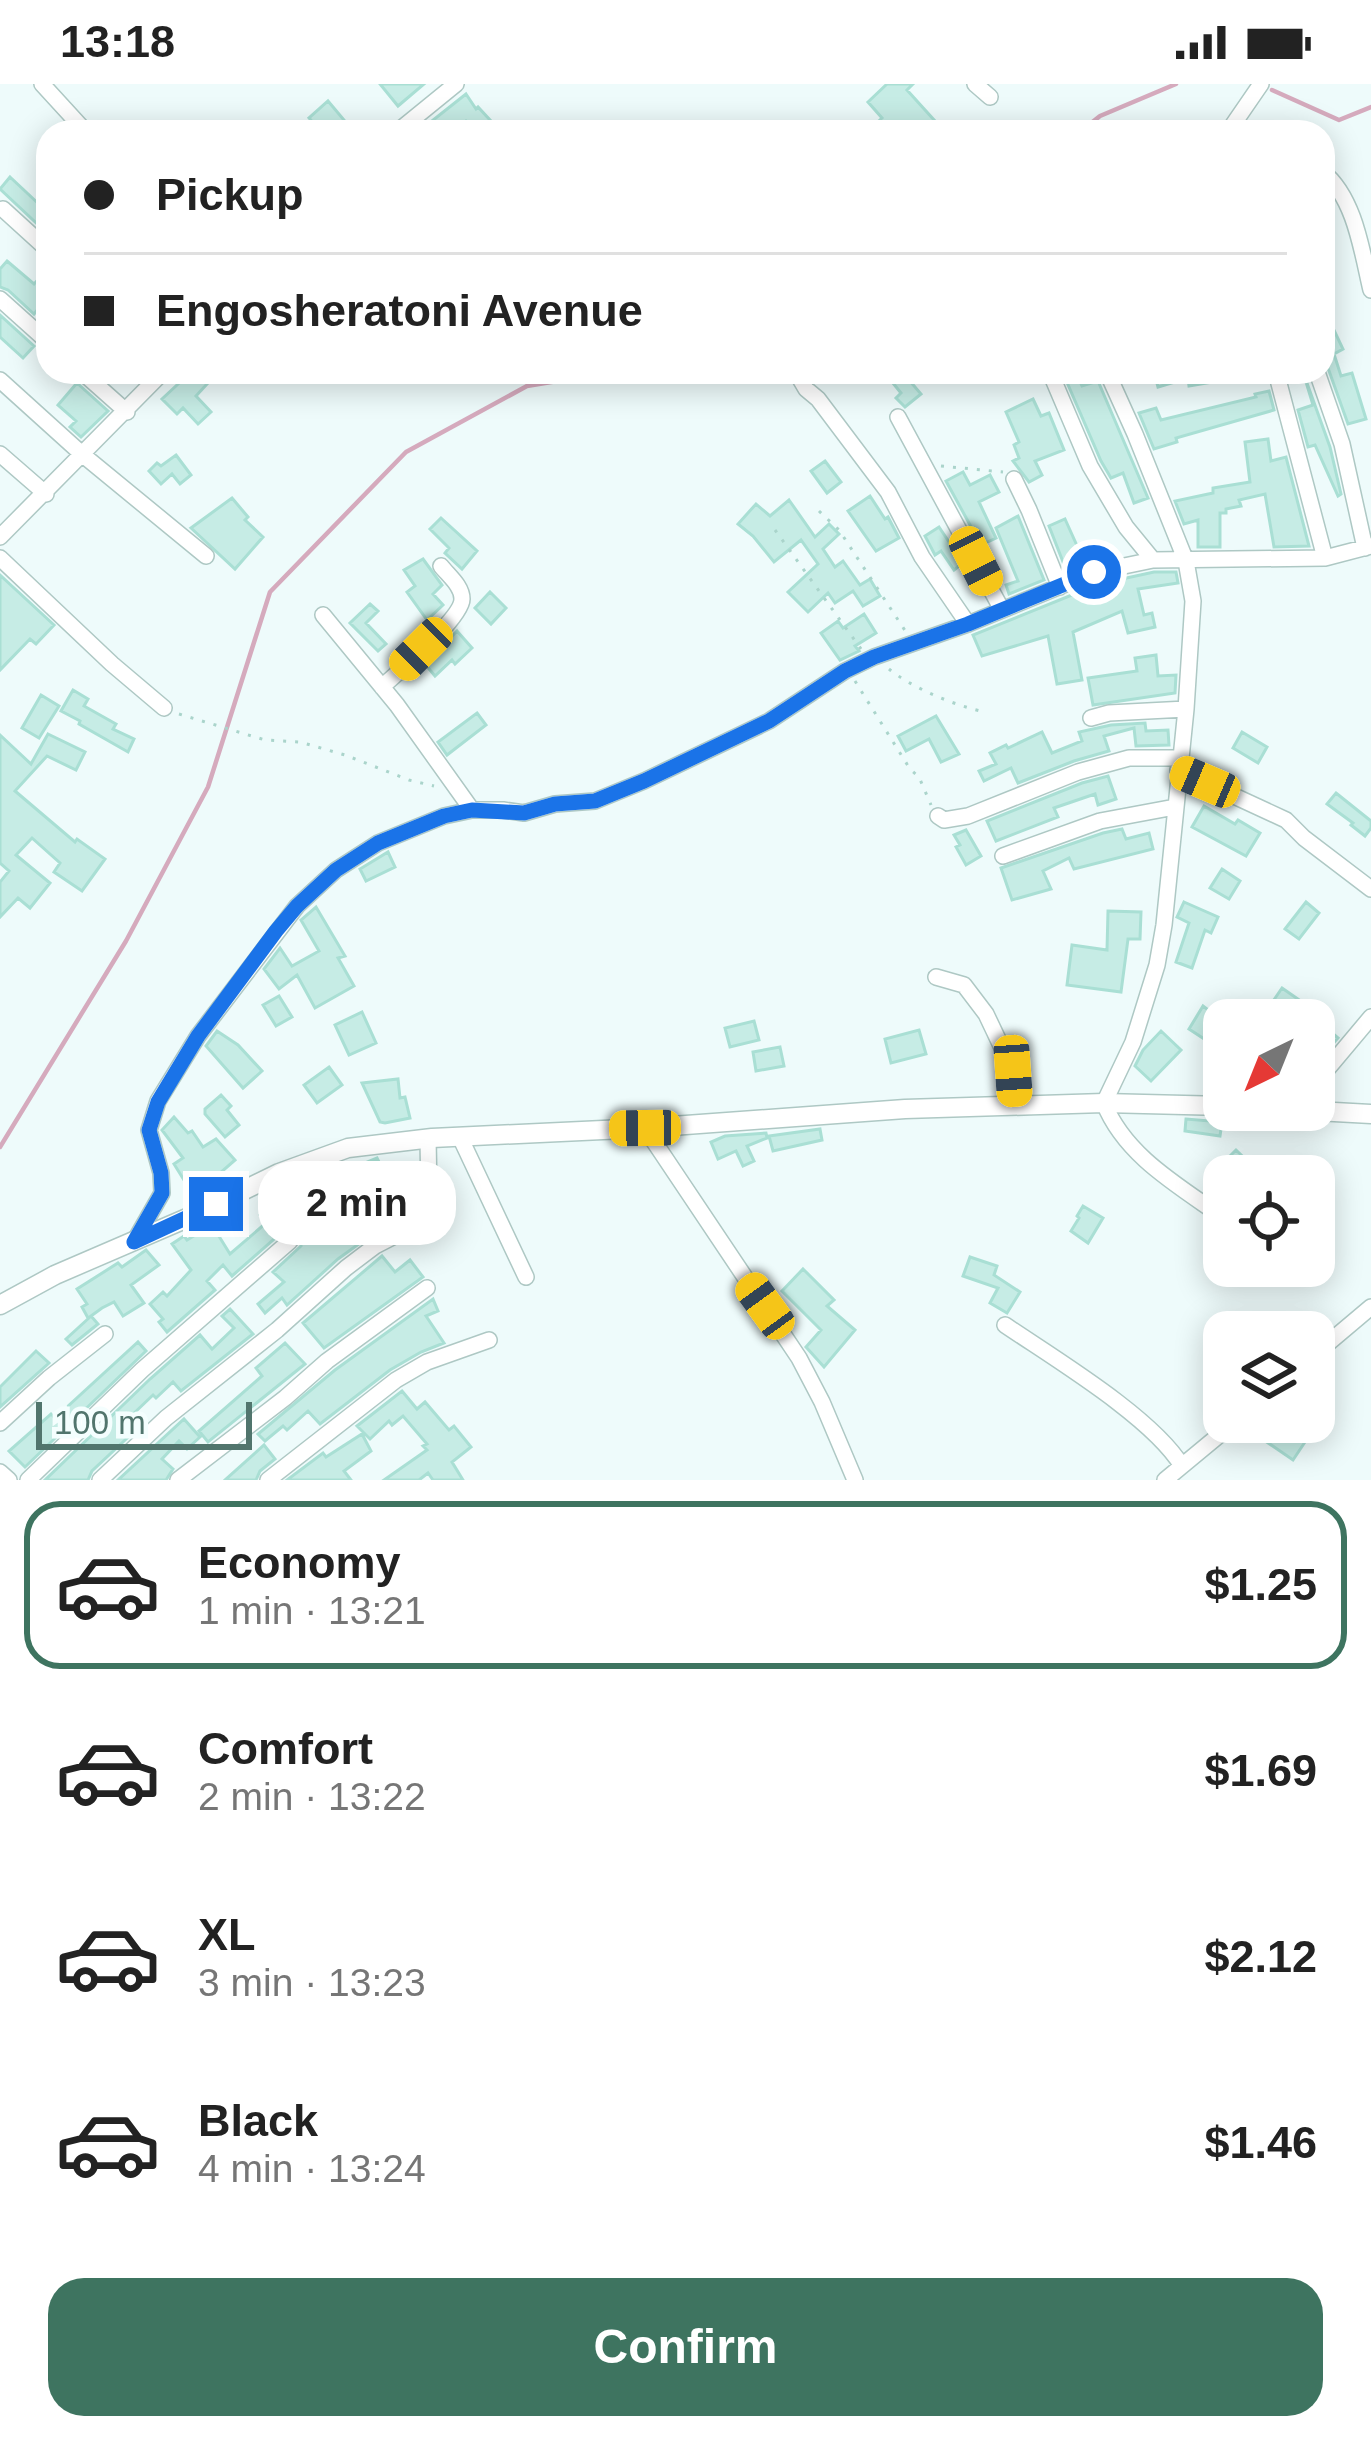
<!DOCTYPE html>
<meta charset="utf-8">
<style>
:root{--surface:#fff;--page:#f2f2f2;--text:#222;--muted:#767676;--line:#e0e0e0;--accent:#3e7460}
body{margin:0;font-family:Helvetica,sans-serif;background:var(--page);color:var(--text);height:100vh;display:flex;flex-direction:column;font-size:45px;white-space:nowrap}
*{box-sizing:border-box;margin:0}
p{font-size:39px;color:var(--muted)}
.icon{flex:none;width:66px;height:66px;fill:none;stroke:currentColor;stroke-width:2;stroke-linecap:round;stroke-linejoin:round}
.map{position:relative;height:1396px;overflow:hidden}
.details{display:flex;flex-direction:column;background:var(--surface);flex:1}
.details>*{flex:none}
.top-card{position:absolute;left:36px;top:36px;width:1299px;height:264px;border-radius:36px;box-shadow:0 6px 30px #0003;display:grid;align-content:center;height:264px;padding:0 48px;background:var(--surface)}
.needle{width:78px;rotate:223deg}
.buttons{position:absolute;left:1203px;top:915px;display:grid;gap:24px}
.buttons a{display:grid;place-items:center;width:132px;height:132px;border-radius:24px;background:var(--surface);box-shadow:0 6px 30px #0003;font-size:60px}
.scale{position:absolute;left:36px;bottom:30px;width:216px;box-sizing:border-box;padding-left:12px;border:6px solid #51756d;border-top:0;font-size:33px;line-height:42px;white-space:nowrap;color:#51756d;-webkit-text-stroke:9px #f4fefe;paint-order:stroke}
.end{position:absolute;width:54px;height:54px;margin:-27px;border:15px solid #1a73e8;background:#fff;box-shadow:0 0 0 6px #fff}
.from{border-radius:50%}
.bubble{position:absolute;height:84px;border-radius:36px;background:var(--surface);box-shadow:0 6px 30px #0003;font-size:39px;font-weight:800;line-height:84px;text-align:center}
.car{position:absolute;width:36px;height:72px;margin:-36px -18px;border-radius:15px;box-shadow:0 0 9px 3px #0007;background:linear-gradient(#f5c518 24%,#345 0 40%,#f5c518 0 76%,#345 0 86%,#f5c518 0)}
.top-card b{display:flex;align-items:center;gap:42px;height:114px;font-size:45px}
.top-card b+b{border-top:3px solid var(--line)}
.top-card i{width:30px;height:30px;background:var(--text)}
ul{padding:21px 0 0;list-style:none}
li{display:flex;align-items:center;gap:36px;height:168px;margin:0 24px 18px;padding:0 24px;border:6px solid transparent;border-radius:36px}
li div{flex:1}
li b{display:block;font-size:45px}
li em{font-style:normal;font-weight:800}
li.selected{border-color:var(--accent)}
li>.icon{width:108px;height:108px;stroke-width:1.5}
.action{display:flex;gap:24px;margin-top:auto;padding:24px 48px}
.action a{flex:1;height:138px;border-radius:36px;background:var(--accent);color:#fff;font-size:48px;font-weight:800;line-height:138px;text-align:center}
.status{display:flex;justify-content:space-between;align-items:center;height:84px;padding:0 60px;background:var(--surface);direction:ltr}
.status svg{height:33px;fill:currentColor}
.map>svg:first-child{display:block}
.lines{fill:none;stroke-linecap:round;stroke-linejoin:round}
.stream{stroke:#d5aabd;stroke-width:4.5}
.building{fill:#c6ece5;stroke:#a9dfd4;stroke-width:3}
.minor-casing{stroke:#aec8c4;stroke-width:18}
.tertiary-casing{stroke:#aec8c4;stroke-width:21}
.path{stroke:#aad4cb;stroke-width:3;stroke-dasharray:3 9;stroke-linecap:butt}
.minor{stroke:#fff;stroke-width:15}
.tertiary{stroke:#fff;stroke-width:18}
.route{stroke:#1a73e8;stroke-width:15}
</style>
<div class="status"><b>13:18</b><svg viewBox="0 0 49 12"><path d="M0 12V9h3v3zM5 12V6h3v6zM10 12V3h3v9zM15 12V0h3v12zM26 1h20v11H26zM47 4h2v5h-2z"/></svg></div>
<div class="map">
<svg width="1371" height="1396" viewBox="0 0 1371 1396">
<rect width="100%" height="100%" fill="#eefbfb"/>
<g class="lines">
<!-- stream -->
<path class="stream" d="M1272,6L1339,36L1371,23
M1080,48L1100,32L1176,0
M0,1063L126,857L208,703L270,508L406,368L527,302L612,288"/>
</g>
<!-- building -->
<path class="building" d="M380,0H424L398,22Z
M887,0H913L907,6L935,37L924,48L912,40L904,48H867L882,34L868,18Z
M466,10L476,25L478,23L490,36L477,48L466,37L454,48H418Z
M328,17L344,36L330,48H321L309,34Z
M10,93L42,123L48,117V150L0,105Z
M7,177L34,200L48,185V213L34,230L8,206L0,203V185Z
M1323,223L1343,265L1334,270L1341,292L1352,289L1366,335L1348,340L1328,284L1323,278Z
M0,231L34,262L23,274L0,253Z
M191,288H218L196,312L211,328L198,340L183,324L177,330L162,315Z
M894,288H919L909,296L921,310L905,323L896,314L901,309L888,293Z
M1154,288H1235L1236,294L1189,302L1188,294L1158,303Z
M1303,288L1330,363L1341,410L1338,412L1315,361L1308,363L1298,326L1313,321Z
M1077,291L1082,302L1098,297L1148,414L1134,419L1123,389L1111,394L1101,377L1066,296Z
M77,299L108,327L81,353L70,343L76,337L58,321Z
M1269,307L1274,326L1176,354L1177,358L1154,365L1139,329L1156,324L1161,336L1256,313L1255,310Z
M1033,315L1041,332L1049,329L1064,366L1035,377L1042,391L1029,398L1013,377L1019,374L1014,361L1019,358L1006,328Z
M1268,355L1271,377L1286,373L1309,462L1274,463L1265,410L1239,416L1241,422L1226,425V429H1220V463H1198V436L1184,440L1175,417L1213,409V404L1250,398L1245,358Z
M176,371L191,391L180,400L172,390L161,400L149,387L157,379L161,382Z
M825,377L841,398L827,409L811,387Z
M963,388L970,401L990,391L999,408L979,418L996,454L981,461L946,397Z
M870,412L885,435L888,433L899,454L876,467L848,427Z
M232,414L248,433L245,436L263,453L235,485L191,444Z
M789,416L815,453L829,440L839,450L823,465L835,483L843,477L860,501L870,495L880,512L863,522L853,507L835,519L828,509L808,528L788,508L818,480L801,456L774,478L753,452L738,440L756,420L770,432Z
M1018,432L1044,496L1009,510L1006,501L1018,497L996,444Z
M441,434L477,467L462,485L445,469L449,464L430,445Z
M1065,435L1083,475L1065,483L1049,442Z
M939,443L963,479L954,486L941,467L935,471L925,452Z
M423,475L442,501L433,510L443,521L427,536L407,508L415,502L404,486Z
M1154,488H1176L1178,499L1138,505L1144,531L1152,529L1155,543L1128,549L1122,527L1073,548L1082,596L1057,600L1048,552L982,572L973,551L1099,500Z
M0,491L54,541L36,560L30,555L0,586Z
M490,508L506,524L491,540L475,524Z
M370,520L378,527L366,539L386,560L378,567L350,539Z
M864,530L876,549L855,562L859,567L840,576L821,549L838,537L843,544Z
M457,547L472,564L455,580L452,576L435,592L425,580Z
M1156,571L1158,592L1176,591L1175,609L1093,621L1088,594L1137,587L1135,574Z
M73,606L88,615L84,622L116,640L113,645L134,655L128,668L79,640L80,637L61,627Z
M41,611L59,622L39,654L22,644Z
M477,629L486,641L447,671L438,658Z
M936,632L959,670L941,678L929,655L906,667L898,652Z
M1145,639L1146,647L1168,646L1169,661L1136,662L1134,644L1104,652L1109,667L1074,677L1018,699L1011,684L984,697L979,687L996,680L990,669L1006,661L1008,664L1042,648L1052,669L1082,657L1079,648L1111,641Z
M1242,648L1267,663L1258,679L1233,664Z
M48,650L85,668L76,686L47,672L15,707L75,758L77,755L105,775L82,807L54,788L60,779L32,754L16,771L50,799L30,824L18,814L0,833V798L9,787L0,779V651L31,680Z
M1108,692L1116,715L1098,721L1095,710L1054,724L1058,733L996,757L987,737L1082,699Z
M1336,709L1371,737V744L1365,752L1351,741L1353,739L1327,720Z
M1204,722L1235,740L1238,736L1260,749L1246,772L1192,743Z
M1122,745L1126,755L1149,749L1153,765L1074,785L1069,774L1043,787L1051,805L1012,816L1001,784L1103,749Z
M966,746L981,772L966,781L956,763L960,761L954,751Z
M388,768L395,783L366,797L360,785Z
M1222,785L1240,797L1229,815L1210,804Z
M1184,818L1218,833L1211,849L1205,846L1192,884L1176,878L1189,839L1177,833Z
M1306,818L1319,829L1299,855L1285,845Z
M316,823L345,872L338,874L354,902L315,924L297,891L279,905L264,885L280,864L292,882L319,867L301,836Z
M1108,827L1141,828L1140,855H1128L1121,908L1067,901L1072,861L1107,866Z
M1282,904L1305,920L1304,922L1323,936H1317L1338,954L1314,981V936H1288L1269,923Z
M279,912L292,933L276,942L263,921Z
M1203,922L1224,938V968L1189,945Z
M362,928L376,959L349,971L335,941Z
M754,937L759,956L730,963L725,944Z
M919,946L926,970L891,979L885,955Z
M217,947L238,961L262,987L243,1004L206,962Z
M1161,947L1181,966L1151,997L1135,982L1143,966Z
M780,963L784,982L756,987L753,968Z
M329,983L342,1001L317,1019L304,1001Z
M398,995L400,1014L405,1013L410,1034L385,1039L380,1038L362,999Z
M221,1011L231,1022L227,1026L239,1041L225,1053L205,1030V1025Z
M174,1033L188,1049L192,1047L203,1063L216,1055L235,1076L220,1089L221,1091L192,1109L174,1080L183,1074L162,1046Z
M1186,1035L1222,1038L1220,1052L1185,1047Z
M820,1045L822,1056L773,1067L769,1052Z
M766,1049L767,1054L747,1062L754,1077L743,1082L736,1067L718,1075L711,1058L725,1052Z
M1236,1066L1263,1092H1233L1221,1081Z
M377,1074L382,1084L379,1086L392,1105L373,1117L359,1095L331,1108L318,1093L334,1083L339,1090Z
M417,1099L416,1119L408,1128L401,1130L393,1108Z
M338,1108L374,1149L338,1175L287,1221L282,1214L265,1229L258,1220L284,1198L273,1188L301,1162L300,1150L289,1145L282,1148L232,1192L223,1181L207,1197L215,1206L167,1248L159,1238L163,1235L150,1220L163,1208L167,1212L191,1186L172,1160L184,1152L187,1156L212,1141L230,1170L266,1139L260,1131L281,1116L299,1142Z
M1083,1122L1103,1134L1088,1159L1071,1147L1079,1134L1077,1132Z
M146,1166L159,1181L131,1201L144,1219L123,1232L114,1218L102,1224L91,1232L98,1240L72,1261L66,1255L90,1233L88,1234L82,1223L87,1220L77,1205L118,1179L122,1183Z
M382,1172L395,1188L410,1176L423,1193L324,1264L303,1239Z
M970,1173L997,1182L994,1191L1020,1208L1007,1229L990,1219L998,1204L963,1192Z
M803,1185L834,1216L827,1222L855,1246L824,1283L806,1263L821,1246L782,1207Z
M433,1215L438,1227L426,1232L444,1259L421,1268L390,1286L320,1340L308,1327L287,1346L283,1342L265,1357L258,1350L335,1286Z
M230,1225L253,1250L181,1307L173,1298L156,1314L153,1311L130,1333L139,1343L92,1387L88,1396H45L150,1295L200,1251L212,1265L234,1244L222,1232Z
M138,1258L146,1267L25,1383L9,1367L51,1330L55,1334Z
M285,1259L305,1280L208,1358L199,1347L262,1292L256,1284Z
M36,1267L49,1279L0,1323V1303Z
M402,1307L417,1325L425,1318L449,1346L454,1342L471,1363L452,1378L463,1396H433L428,1389L419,1396H384L427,1366L423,1362L427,1360L403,1332L392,1341L389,1337L370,1355L357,1342Z
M184,1335L200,1353L187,1365L179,1357L162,1375L173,1385L166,1396H118Z
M1272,1338H1283L1307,1355L1293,1376L1261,1354Z
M362,1350L371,1367L344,1387L351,1396H287L323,1369L326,1373Z
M264,1361L275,1375L260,1387L256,1396H225Z"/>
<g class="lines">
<!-- minor casing -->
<g class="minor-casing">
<path id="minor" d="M42,0L86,48
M975,0L990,13
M397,48L456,0
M1228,48L1261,0
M1323,88C1355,114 1362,168 1371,206
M3,125L48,166
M0,215L48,258
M82,288L127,328
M796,288L806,305L818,315L888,408L922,473L968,540
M1050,288L1090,382L1126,443L1153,476
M1107,288L1135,350L1186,477L1193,517L1186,625L1164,841L1157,881L1133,958L1104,1019C1125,1072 1179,1102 1224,1134
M1276,288L1325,474
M1317,288L1342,360L1365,464
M0,296L83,371L206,472
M898,333L1002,526
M0,370L46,410
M1014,395L1029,426L1060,503
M0,453L163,288
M0,474L112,580L164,624
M323,531L397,621L472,726
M382,603C399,587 462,534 462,515C462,502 449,492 441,482
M1091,634L1109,629L1186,625
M1178,686L1286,736L1304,754L1371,805
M938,732L944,736L968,732L1078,688L1129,674H1180
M1003,772L1100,737L1175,723
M936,893L964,901L986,930L1013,987L1015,1022
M1314,1001L1371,933
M645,1044L799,1274L822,1318L855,1396
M460,1053L526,1193
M134,1158L162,1109L161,1089L149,1046L158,1017L198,952L297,822L336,786L378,759L444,732L472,726H503L524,729L555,720L595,717L644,697L769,637L845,587L874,573L968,540L1095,488L1153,476L1325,474L1371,462
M1005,1241C1055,1275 1152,1333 1182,1382
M1314,1271L1371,1223
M0,1339L49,1294L105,1250
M0,1388L9,1396
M28,1396L142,1286L290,1157
M100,1396L166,1334L277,1246L346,1184L375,1162L406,1146L417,1136L427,1124L429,1111L428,1054
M178,1396L285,1314L327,1277L427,1204
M268,1396L396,1296L427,1278L489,1256
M1165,1396L1235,1338"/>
</g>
<!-- tertiary casing -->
<g class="tertiary-casing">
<path id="tertiary" d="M1298,1026L1371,1030
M0,1221L55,1191L185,1135L279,1089L348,1064L432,1054L645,1044L905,1025L1104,1019L1224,1022"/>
</g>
<!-- path -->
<path class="path" d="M941,382L1003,388
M819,427L839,446L906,548
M775,446L861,565
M889,585C912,604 956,622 985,628
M855,597L910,685L919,693L931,721
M179,630L265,656L300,658L345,671L409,696L434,702"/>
<!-- minor -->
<use href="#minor" class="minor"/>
<!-- tertiary -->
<use href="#tertiary" class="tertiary"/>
</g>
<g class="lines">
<!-- route -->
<path class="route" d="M216,1120L134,1158L162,1109L161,1089L149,1046L158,1018L198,952L276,847L297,822L336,786L378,759L444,732L472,726L524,729L555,720L595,717L644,697L769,637L845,587L874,573L968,540L1094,488"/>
</g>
</svg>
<div class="buttons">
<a><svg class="needle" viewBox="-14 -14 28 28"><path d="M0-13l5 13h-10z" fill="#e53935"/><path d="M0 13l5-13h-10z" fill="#767676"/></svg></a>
<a><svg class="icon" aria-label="locate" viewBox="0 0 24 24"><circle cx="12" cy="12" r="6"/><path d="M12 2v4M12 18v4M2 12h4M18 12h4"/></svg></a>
<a><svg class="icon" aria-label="layers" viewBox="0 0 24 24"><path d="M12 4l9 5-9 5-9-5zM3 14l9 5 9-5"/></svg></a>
</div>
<div class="scale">100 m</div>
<i class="end from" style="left:1094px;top:488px"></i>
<i class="end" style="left:216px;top:1120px"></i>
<div class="bubble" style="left:258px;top:1077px;width:198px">2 min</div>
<i class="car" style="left:976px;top:477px;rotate:153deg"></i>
<i class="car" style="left:421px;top:565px;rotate:225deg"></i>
<i class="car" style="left:1205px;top:698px;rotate:293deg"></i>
<i class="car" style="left:1013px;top:987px;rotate:176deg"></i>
<i class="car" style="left:645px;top:1044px;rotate:269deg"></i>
<i class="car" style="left:765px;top:1222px;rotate:324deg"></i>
<div class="top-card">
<b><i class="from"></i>Pickup</b>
<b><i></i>Engosheratoni Avenue</b>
</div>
</div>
<section class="details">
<ul>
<li class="selected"><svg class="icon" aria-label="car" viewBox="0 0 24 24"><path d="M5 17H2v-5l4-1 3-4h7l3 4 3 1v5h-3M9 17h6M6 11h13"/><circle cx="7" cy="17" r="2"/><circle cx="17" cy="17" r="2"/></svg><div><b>Economy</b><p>1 min · 13:21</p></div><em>$1.25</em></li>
<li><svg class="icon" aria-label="car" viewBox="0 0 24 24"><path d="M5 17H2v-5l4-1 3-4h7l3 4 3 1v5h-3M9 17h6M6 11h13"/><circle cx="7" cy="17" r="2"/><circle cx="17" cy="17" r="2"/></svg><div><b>Comfort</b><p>2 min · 13:22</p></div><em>$1.69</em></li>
<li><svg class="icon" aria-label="car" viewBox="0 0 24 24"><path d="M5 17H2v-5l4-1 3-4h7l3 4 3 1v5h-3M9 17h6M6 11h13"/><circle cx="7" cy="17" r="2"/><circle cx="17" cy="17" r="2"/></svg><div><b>XL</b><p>3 min · 13:23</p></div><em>$2.12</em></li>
<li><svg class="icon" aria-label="car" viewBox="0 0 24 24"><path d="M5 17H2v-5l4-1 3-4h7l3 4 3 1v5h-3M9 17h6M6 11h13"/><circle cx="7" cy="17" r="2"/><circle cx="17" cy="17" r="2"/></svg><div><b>Black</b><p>4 min · 13:24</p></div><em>$1.46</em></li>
</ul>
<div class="action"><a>Confirm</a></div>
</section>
